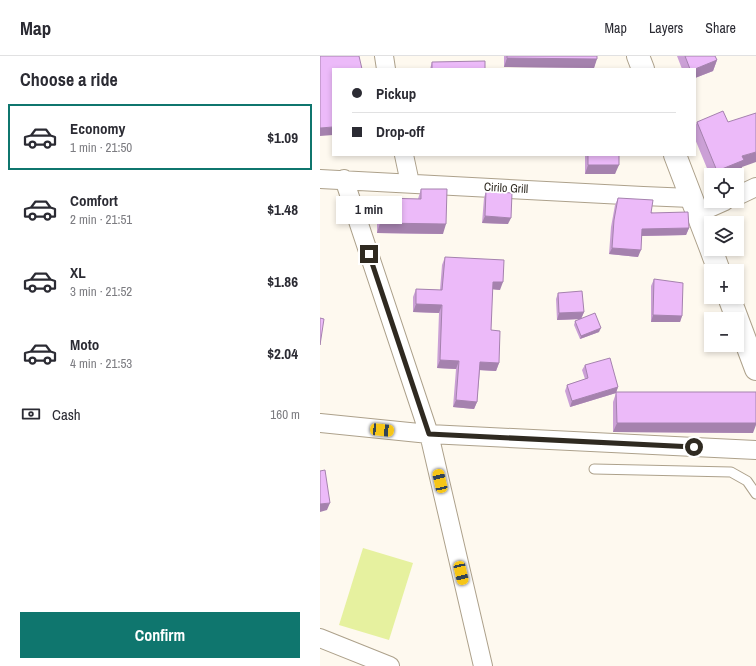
<!DOCTYPE html>
<meta charset="utf-8">
<style>
:root{--surface:#fff;--page:#f2f2f3;--text:#2b2b33;--muted:#7c7c81;--line:#e1e1e2;--accent:#0f766e}
body{margin:0;font-family:"Archivo Narrow",sans-serif;background:var(--page);color:var(--text);height:100vh;display:flex;flex-direction:column;font-size:15px;white-space:nowrap}
*{box-sizing:border-box;margin:0}
p{font-size:13px;color:var(--muted)}
.icon{flex:none;width:22px;height:22px;fill:none;stroke:currentColor;stroke-width:2;stroke-linecap:round;stroke-linejoin:round}
.map{position:relative;flex:1;overflow:hidden}
.side{display:flex;flex-direction:column;background:var(--surface);width:320px}
.side>*{flex:none}
.hud{position:absolute;left:12px;top:12px;width:364px;height:88px;border-radius:0px;box-shadow:0 2px 6px #0003;display:grid;align-content:center;height:88px;padding:0 20px;background:var(--surface)}
.controls{position:absolute;left:384px;top:112px;display:grid;gap:8px}
.controls a{display:grid;place-items:center;width:40px;height:40px;border-radius:0px;background:var(--surface);box-shadow:0 2px 6px #0003;font-size:20px}
.end{position:absolute;width:18px;height:18px;margin:-9px;border:5px solid #2f2a21;background:#fff;box-shadow:0 0 0 2px #fff}
.from{border-radius:50%}
.bubble{position:absolute;height:28px;border-radius:0px;background:var(--surface);box-shadow:0 2px 6px #0003;font-size:13px;font-weight:700;line-height:28px;text-align:center}
.car{position:absolute;width:12px;height:24px;margin:-12px -6px;border-radius:5px;box-shadow:0 0 3px 1px #0007;background:linear-gradient(#f5c518 24%,#345 0 40%,#f5c518 0 76%,#345 0 86%,#f5c518 0)}
.hud b{display:flex;align-items:center;gap:14px;height:38px;font-size:15px}
.hud b+b{border-top:1px solid var(--line)}
.hud i{width:10px;height:10px;background:var(--text)}
ul{padding:0;list-style:none}
li{display:flex;align-items:center;gap:12px;height:66px;margin:0 8px 6px;padding:0 12px;border:2px solid transparent;border-radius:0px}
li div{flex:1}
li b{display:block;font-size:15px}
li em{font-style:normal;font-weight:700}
li.on{border-color:var(--accent)}
li>.icon{width:36px;height:36px;stroke-width:1.5}
h2{padding:0 20px;font-size:18px;line-height:48px}
.pay{display:flex;align-items:center;gap:10px;height:44px;padding:0 20px;font-size:15px}
.pay p{margin-inline-start:auto}
.primary-button{display:flex;gap:8px;margin-top:auto;padding:8px 20px}
.primary-button a{flex:1;height:46px;border-radius:0px;background:var(--accent);color:#fff;font-size:16px;font-weight:700;line-height:46px;text-align:center}
header{display:flex;align-items:center;gap:24px;box-sizing:border-box;height:56px;padding:0 20px;background:var(--surface);border-bottom:1px solid var(--line)}
header strong{font-size:19px}
nav{display:flex;gap:22px;margin-inline-start:auto;font-size:14px}
main{display:flex;flex:1;min-height:0}
.map>svg:first-child{display:block}
.green{fill:#e6f19f}
.lines{fill:none;stroke-linecap:round;stroke-linejoin:round}
.service-casing{stroke:#ada18b;stroke-width:11}
.minor-casing{stroke:#ada18b;stroke-width:20}
.secondary-casing{stroke:#ada18b;stroke-width:24}
.service{stroke:#fff;stroke-width:9}
.minor{stroke:#fff;stroke-width:18}
.secondary{stroke:#fff;stroke-width:22}
.wall{fill:#cba0d6}
.shaded-wall{fill:#a582ae}
.building{fill:#ecbaf9;stroke:#a582ae}
.route{stroke:#2f2a21;stroke-width:5}
.labels{text-anchor:middle;stroke-width:3.5;stroke-linejoin:round;paint-order:stroke}
.street-label{font-size:12px;fill:#2f2a21;stroke:#fff}
</style>
<header>
<strong>Map</strong>
<nav><a>Map</a><a>Layers</a><a>Share</a></nav>
</header>
<main>
<section class="side">
<h2>Choose a ride</h2>
<ul>
<li class="on"><svg class="icon" aria-label="car" viewBox="0 0 24 24"><path d="M5 17H2v-5l4-1 3-4h7l3 4 3 1v5h-3M9 17h6M6 11h13"/><circle cx="7" cy="17" r="2"/><circle cx="17" cy="17" r="2"/></svg><div><b>Economy</b><p>1 min · 21:50</p></div><em>$1.09</em></li>
<li><svg class="icon" aria-label="car" viewBox="0 0 24 24"><path d="M5 17H2v-5l4-1 3-4h7l3 4 3 1v5h-3M9 17h6M6 11h13"/><circle cx="7" cy="17" r="2"/><circle cx="17" cy="17" r="2"/></svg><div><b>Comfort</b><p>2 min · 21:51</p></div><em>$1.48</em></li>
<li><svg class="icon" aria-label="car" viewBox="0 0 24 24"><path d="M5 17H2v-5l4-1 3-4h7l3 4 3 1v5h-3M9 17h6M6 11h13"/><circle cx="7" cy="17" r="2"/><circle cx="17" cy="17" r="2"/></svg><div><b>XL</b><p>3 min · 21:52</p></div><em>$1.86</em></li>
<li><svg class="icon" aria-label="car" viewBox="0 0 24 24"><path d="M5 17H2v-5l4-1 3-4h7l3 4 3 1v5h-3M9 17h6M6 11h13"/><circle cx="7" cy="17" r="2"/><circle cx="17" cy="17" r="2"/></svg><div><b>Moto</b><p>4 min · 21:53</p></div><em>$2.04</em></li>
</ul>
<div class="pay"><svg class="icon" aria-label="cash" viewBox="0 0 24 24"><path d="M3 7h18v10H3z"/><circle cx="12" cy="12" r="2"/></svg>Cash<p>160 m</p></div>
<div class="primary-button"><a>Confirm</a></div>
</section>
<div class="map">
<svg width="436" height="610" viewBox="0 0 436 610">
<rect width="100%" height="100%" fill="#fef9ef"/>
<!-- green -->
<path class="green" d="M43,492L93,507L69,584L19,569Z"/>
<g class="lines">
<!-- service casing -->
<g class="service-casing">
<path id="service" d="M274,413L411,416L427,425L436,438"/>
</g>
<!-- minor casing -->
<g class="minor-casing">
<path id="minor" d="M64,0L66,13
M84,99L90,127
M0,123L323,140L371,142
M24,123L109,378L163,610
M417,140L436,131
M378,157L405,145
M0,367L109,378L436,394
M0,582L70,610"/>
</g>
<!-- secondary casing -->
<g class="secondary-casing">
<path id="secondary" d="M318,0L323,13
M355,99L391,193
M391,193L399,215
M409,241L436,313"/>
</g>
<!-- service -->
<use href="#service" class="service"/>
<!-- minor -->
<use href="#minor" class="minor"/>
<!-- secondary -->
<use href="#secondary" class="secondary"/>
</g>
<!-- wall -->
<path class="wall" d="M184,0H277L274,12L184,11Z
M357,0H395L397,4L393,15L375,22V13H362Z
M112,6L165,13H110Z
M377,66H408L422,111L420,116L412,119H391V122L375,83V71Z
M265,99H299L295,118H265Z
M101,133L123,178L57,177V152L61,142L98,143Z
M166,135L188,168L162,167L164,142Z
M298,142L369,172L366,179L322,180L318,201L289,198L291,171L295,149Z
M125,201L180,234L172,233L171,274L179,307L176,315L160,314L157,346L154,353L133,351L136,313L117,312L119,257L93,256V241L96,233L120,234L122,209Z
M334,223L362,260L360,266H331V230Z
M238,237L264,256L261,263L279,276L260,283L254,269L255,265L261,263L237,264L236,243Z
M265,309L298,331L296,336L433,377L293,376V346L296,337L250,351L245,335L247,329L265,323L262,314Z"/>
<!-- shaded-wall -->
<path class="shaded-wall" d="M187,2L277,3L274,12L184,11Z
M397,4L393,15L375,22V13Z
M13,71V79L0,80V72Z
M436,96V106L422,111L420,116L412,119H396L397,115L422,100Z
M268,109H299L295,118H265Z
M165,160L191,162L188,168L162,167Z
M60,167L126,168L123,178L57,177Z
M369,172L366,179L320,180L322,173Z
M292,192L321,194L318,201L289,198Z
M173,226H183L180,234L170,233Z
M96,248L122,249L119,257L93,256Z
M264,256L261,263L237,264L239,257Z
M333,259L362,260L360,266H331Z
M281,272L279,276L260,283L261,280Z
M120,304L139,305L136,313L117,312Z
M160,306L179,307L176,315L158,314Z
M298,331L296,337L250,351L252,345Z
M136,344L157,346L154,353L133,351Z
M297,367H436V369L433,377L293,376Z
M10,447L7,454L0,456V448Z"/>
<!-- building -->
<path class="building" d="M0,0H39L42,13H13V71L0,72Z
M187,0H277V3L187,2Z
M365,0H395L397,4L375,13H370Z
M165,5V13H112V6Z
M403,55L408,66L436,57V96L422,100L424,104L397,115L377,66Z
M268,99H299V109H268Z
M101,133H127L126,168L60,167L61,142L101,143Z
M166,135L192,137L191,162L165,160Z
M298,142L333,144L331,157L368,156L369,172L322,173L321,194L292,192L294,164Z
M125,201L184,204L183,226H173L171,274L180,275L179,307L160,306L157,346L136,344L139,305L120,304L122,249L96,248V233L122,234Z
M334,223L363,227L362,260L333,259Z
M262,235L264,256L239,257L238,237Z
M275,257L281,272L261,280L255,265Z
M0,262L4,263L0,289Z
M290,302L298,331L252,345L247,329L268,322L265,309Z
M296,336H436V367H297Z
M5,414L10,447L0,448V415Z"/>
<g class="lines">
<!-- route -->
<path class="route" d="M49,198L109,378L374,391"/>
</g>
<g class="labels">
<!-- street labels -->
<g class="street-label">
<text transform="translate(186 132) rotate(3)" y="4">Cirilo Grill</text>
</g>
</g>
</svg>
<div class="controls">
<a><svg class="icon" aria-label="locate" viewBox="0 0 24 24"><circle cx="12" cy="12" r="6"/><path d="M12 2v4M12 18v4M2 12h4M18 12h4"/></svg></a>
<a><svg class="icon" aria-label="layers" viewBox="0 0 24 24"><path d="M12 4l9 5-9 5-9-5zM3 14l9 5 9-5"/></svg></a>
<a>+</a>
<a>−</a>
</div>
<i class="end from" style="left:374px;top:391px"></i>
<i class="end" style="left:49px;top:198px"></i>
<div class="bubble" style="left:16px;top:140px;width:66px">1 min</div>
<i class="car" style="left:62px;top:374px;rotate:96deg"></i>
<i class="car" style="left:120px;top:425px;rotate:347deg"></i>
<i class="car" style="left:141px;top:517px;rotate:167deg"></i>
<div class="hud">
<b><i class="from"></i>Pickup</b>
<b><i></i>Drop-off</b>
</div>
</div>
</main>
